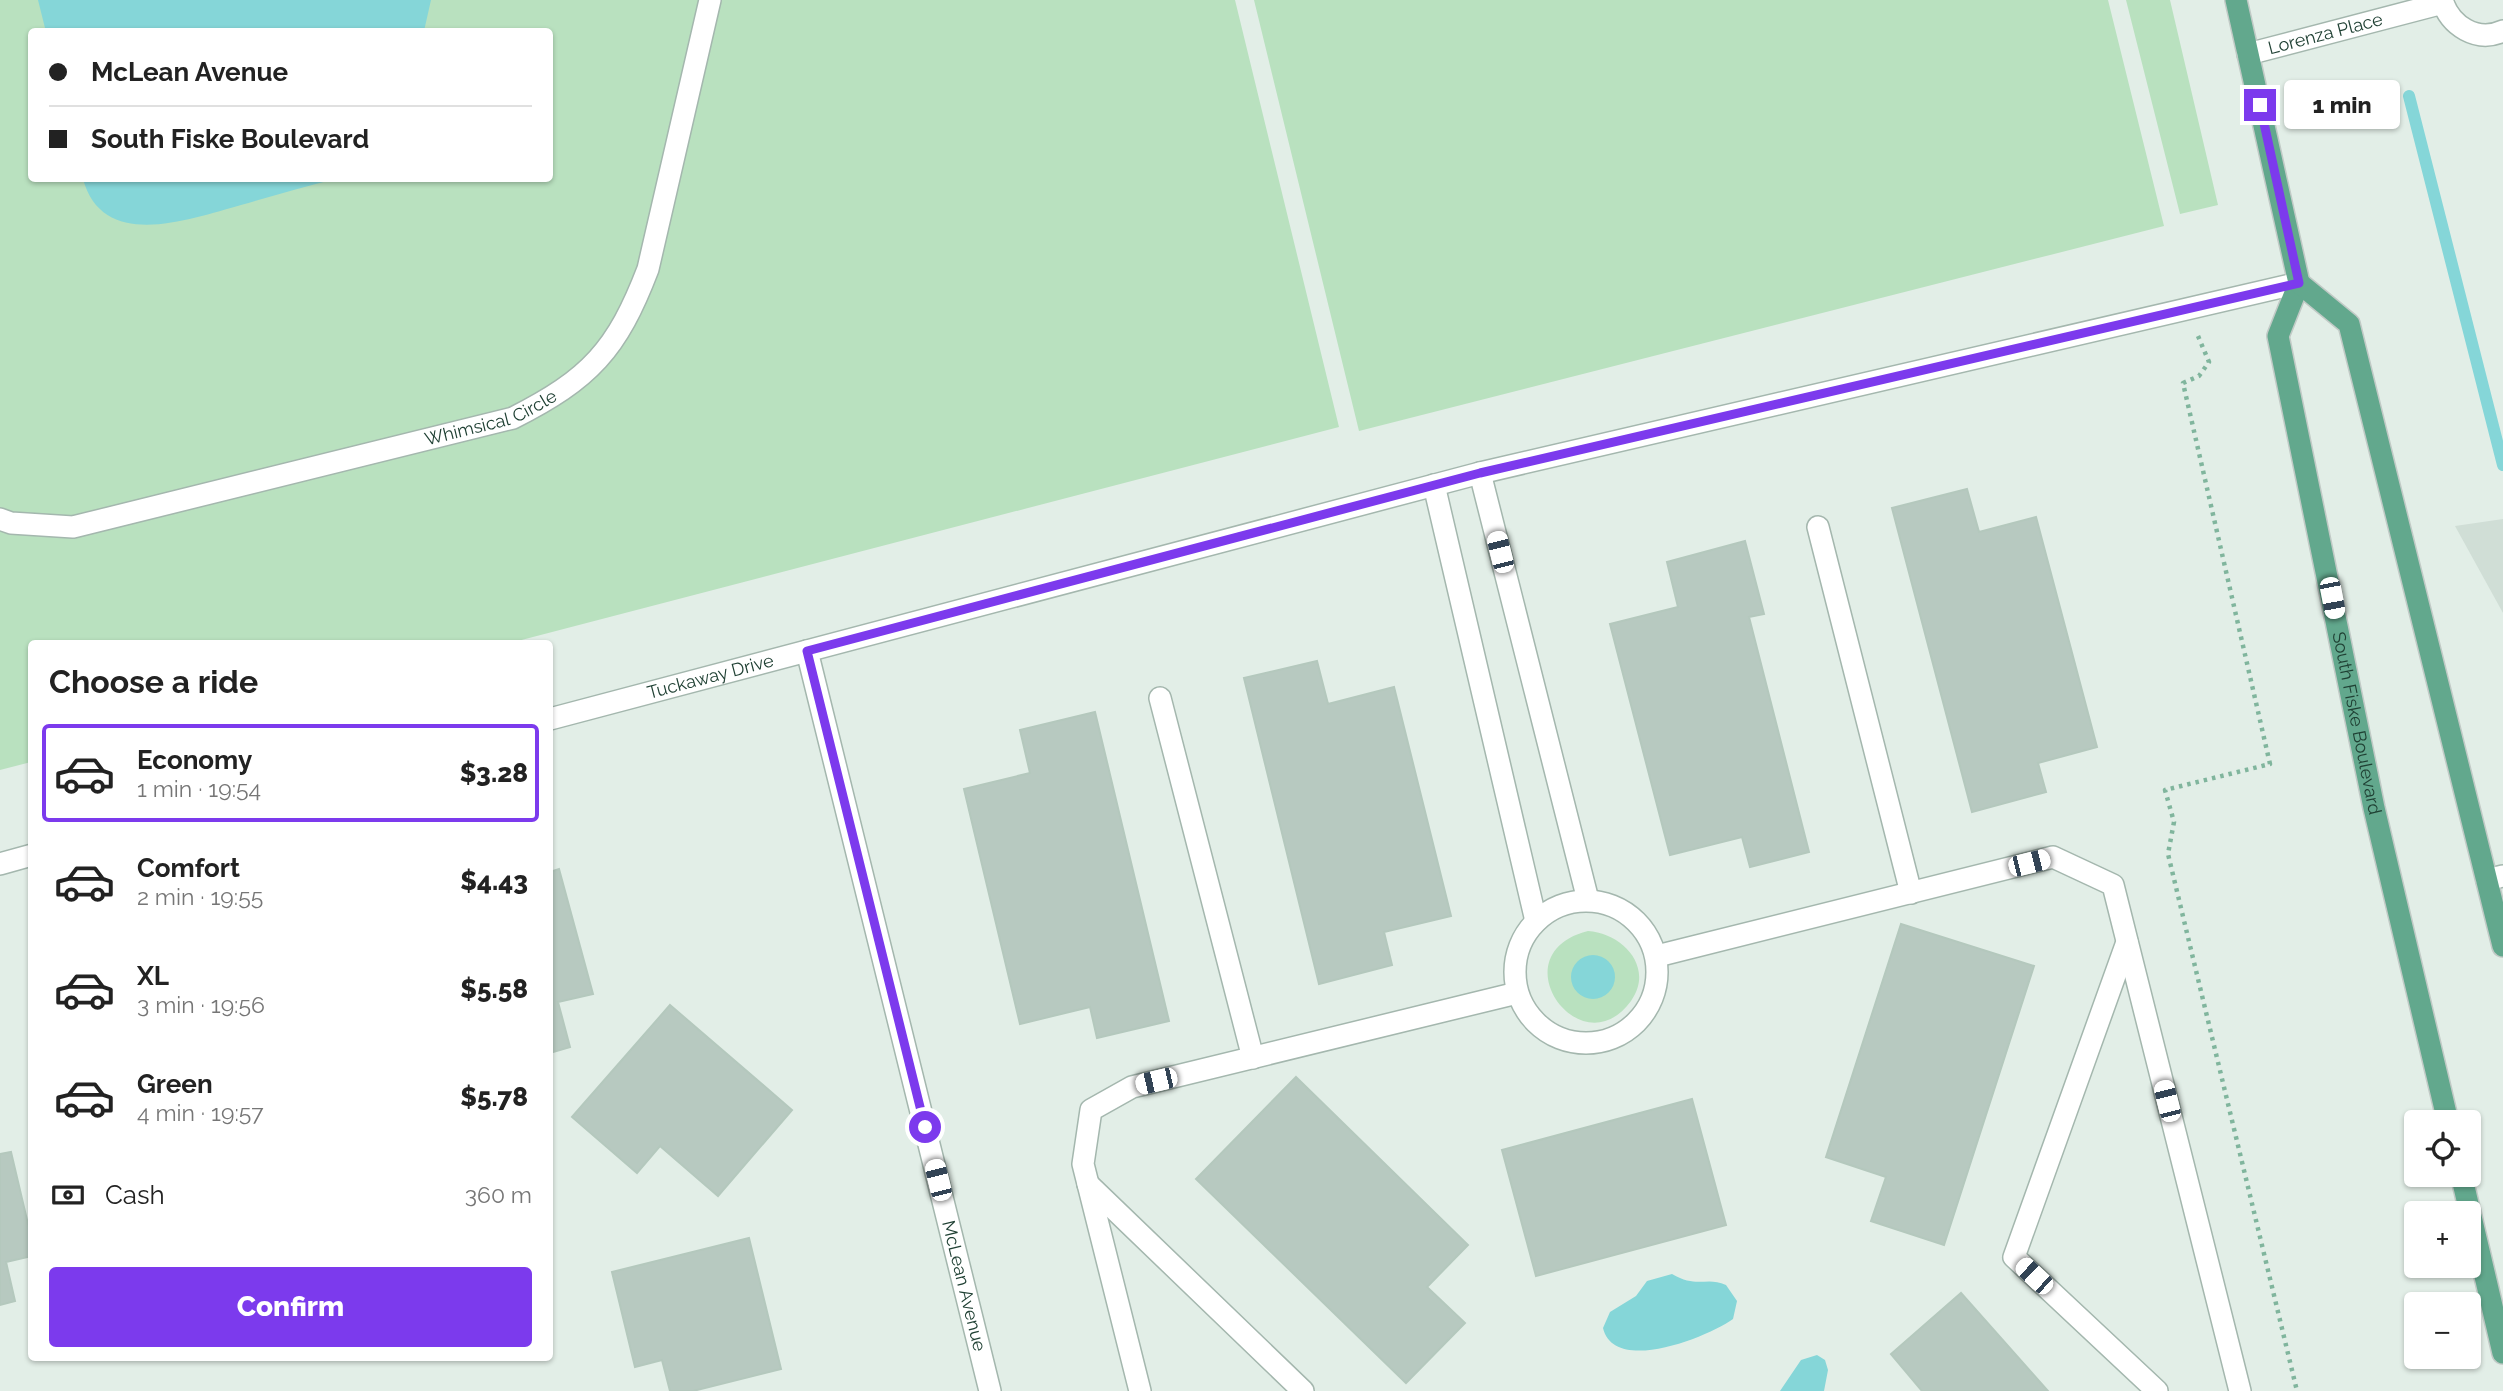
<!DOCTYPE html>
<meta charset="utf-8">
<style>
:root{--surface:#fff;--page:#f2f2f2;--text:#222;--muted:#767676;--line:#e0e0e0;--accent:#7c3aed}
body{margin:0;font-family:Raleway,sans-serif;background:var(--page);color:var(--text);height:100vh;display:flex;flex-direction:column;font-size:26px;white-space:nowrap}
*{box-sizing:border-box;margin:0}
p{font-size:23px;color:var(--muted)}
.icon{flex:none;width:38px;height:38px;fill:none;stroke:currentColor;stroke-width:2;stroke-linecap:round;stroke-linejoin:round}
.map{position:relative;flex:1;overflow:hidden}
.panel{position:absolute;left:28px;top:640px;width:525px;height:721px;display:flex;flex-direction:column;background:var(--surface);border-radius:7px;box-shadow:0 2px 5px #0004}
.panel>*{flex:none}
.banner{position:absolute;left:28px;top:28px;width:525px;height:154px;border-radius:7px;box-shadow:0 2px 5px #0004;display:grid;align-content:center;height:154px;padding:0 21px;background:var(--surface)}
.controls{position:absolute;left:2404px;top:1110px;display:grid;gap:14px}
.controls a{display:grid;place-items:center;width:77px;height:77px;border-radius:7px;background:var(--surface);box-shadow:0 2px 5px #0004;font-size:35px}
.end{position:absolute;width:32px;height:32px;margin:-16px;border:9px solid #7c3aed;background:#fff;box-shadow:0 0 0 4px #fff}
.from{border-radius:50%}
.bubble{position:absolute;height:49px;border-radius:7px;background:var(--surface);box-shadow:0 2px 5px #0004;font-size:23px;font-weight:800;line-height:49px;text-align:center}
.car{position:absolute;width:21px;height:42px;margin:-21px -10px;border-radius:9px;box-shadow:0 0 5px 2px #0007;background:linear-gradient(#fff 24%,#345 0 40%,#fff 0 76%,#345 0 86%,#fff 0)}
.banner b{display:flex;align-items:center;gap:24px;height:66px;font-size:26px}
.banner b+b{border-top:2px solid var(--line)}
.banner i{width:18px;height:18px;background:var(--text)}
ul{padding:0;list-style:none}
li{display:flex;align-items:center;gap:21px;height:98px;margin:0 14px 10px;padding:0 7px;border:4px solid transparent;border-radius:7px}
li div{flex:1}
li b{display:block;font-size:26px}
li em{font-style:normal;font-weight:800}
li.current{border-color:var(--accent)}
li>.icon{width:63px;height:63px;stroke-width:1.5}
h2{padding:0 21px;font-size:32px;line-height:84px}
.pay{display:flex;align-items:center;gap:18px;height:77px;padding:0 21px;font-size:26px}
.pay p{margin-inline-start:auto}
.button{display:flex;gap:14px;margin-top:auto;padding:14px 21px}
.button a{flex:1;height:80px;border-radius:7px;background:var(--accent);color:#fff;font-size:28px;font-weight:800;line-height:80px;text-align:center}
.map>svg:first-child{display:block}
.built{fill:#d0ded6}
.green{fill:#b9e1bf;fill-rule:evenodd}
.water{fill:#85d6d8}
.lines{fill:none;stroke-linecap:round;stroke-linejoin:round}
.stream{stroke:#85d6d8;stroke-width:12}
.building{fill:#b7c9c0;stroke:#b4c8bd;stroke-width:2}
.minor-casing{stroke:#a4b7ae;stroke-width:24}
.major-casing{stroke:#c1cac6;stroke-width:24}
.path{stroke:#80b59d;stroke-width:4.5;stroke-dasharray:3.5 5;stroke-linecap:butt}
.minor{stroke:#fff;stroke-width:21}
.major{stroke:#62a88d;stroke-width:21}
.route{stroke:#7c3aed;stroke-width:9}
.labels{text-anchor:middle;stroke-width:7;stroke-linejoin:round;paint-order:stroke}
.street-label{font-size:18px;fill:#204134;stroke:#f4faf6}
</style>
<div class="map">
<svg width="2503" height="1391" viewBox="0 0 2503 1391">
<rect width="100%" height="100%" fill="#e2eee7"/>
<!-- built -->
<path class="built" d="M2503,519V613L2455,526Z"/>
<!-- green -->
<path class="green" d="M0,0H1235L1339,427L506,644H32L31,762L0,770ZM32,32H550V178H32Z
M1254,0H2108L2164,226L1359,431Z
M2126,0H2170L2218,205L2180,214Z
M1588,931C1622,933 1655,967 1631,1001C1581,1070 1497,954 1588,931Z"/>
<!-- water -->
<path class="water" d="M38,0H431L424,31L46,32Z
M83,179V178L335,179C304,187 272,196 241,205C190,219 103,252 83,179Z
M1571 977a22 22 0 1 1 44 0a22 22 0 1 1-44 0Z
M1672,1274C1698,1289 1706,1276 1726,1285L1737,1301L1733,1319C1708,1337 1614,1375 1603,1328L1610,1312L1636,1296L1647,1281Z
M1817,1355L1825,1360L1828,1370L1824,1391H1780L1801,1360Z"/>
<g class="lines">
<!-- stream -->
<path class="stream" d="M2409,96L2503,465"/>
</g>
<!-- building -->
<path class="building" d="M1967,489L1979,532L2036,517L2097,747L2038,763L2046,792L1972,812L1892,508Z
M1745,541L1764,614L1749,617L1809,852L1750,867L1742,837L1670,855L1610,624L1678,607L1667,562Z
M1317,661L1328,704L1394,687L1451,916L1384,932L1392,965L1319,984L1244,678Z
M1095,712L1169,1021L1097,1038L1090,1007L1020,1024L964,789L1030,773L1020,730Z
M559,869L593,994L558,1002L570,1047L550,1053V872Z
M1901,924L2034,966L1944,1245L1871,1221L1886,1177L1826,1157Z
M670,1005L792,1110L718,1196L660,1146L637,1173L572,1117Z
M1296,1077L1468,1245L1427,1287L1465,1323L1406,1383L1196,1179Z
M1692,1099L1726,1225L1536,1276L1502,1150Z
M11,1152L32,1241V1256L6,1262L15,1301L0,1305V1154Z
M749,1238L781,1369L693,1391H670L662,1360L635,1367L612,1272Z
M1961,1293L2048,1391H1922L1891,1354Z"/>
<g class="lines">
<!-- minor casing -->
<g class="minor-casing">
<g id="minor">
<path d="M2442,0C2450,26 2477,43 2503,31"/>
<path id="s1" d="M2248,54L2443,3"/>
<path d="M1480,473L1588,900"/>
<path d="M1434,485L1536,921"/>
<path id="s2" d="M0,519L11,523L73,527L513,418C590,379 617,350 648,269L710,0"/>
<path d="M1818,527L1911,893"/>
<path id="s3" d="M807,651L990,1391"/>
<path d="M1160,698L1253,1058"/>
<path id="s4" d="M550,719L1480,473L2299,283"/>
<path d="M0,864L32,855"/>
<path d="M2487,880L2503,876"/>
<circle cx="1586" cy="972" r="71"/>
<path d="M2127,942L2014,1257L2157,1391"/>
<path d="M1657,956L2053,857L2113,885L2240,1391"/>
<path d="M1088,1184L1303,1391"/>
<path d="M1140,1391L1083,1164L1091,1110L1132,1087L1517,993"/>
</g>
</g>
<!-- major casing -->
<g class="major-casing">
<g id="major">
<path id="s5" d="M2236,0L2299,283L2278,336L2374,808L2448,1122"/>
<path d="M2299,283L2349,324L2503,946"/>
<path d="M2461,1174L2503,1353"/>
</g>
</g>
<!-- path -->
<path class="path" d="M2198,336L2209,362L2199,376L2183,383L2270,764L2165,790L2174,822L2168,854L2297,1391"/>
<!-- minor -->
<use href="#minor" class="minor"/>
<!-- major -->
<use href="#major" class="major"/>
</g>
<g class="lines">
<!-- route -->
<path class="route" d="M925,1127L807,651L1480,473L2299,283L2260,105"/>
</g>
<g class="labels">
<!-- street labels -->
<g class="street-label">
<text dy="6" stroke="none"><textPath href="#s1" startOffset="80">Lorenza Place</textPath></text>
<text dy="6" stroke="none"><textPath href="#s2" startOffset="506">Whimsical Circle</textPath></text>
<text dy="6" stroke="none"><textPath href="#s4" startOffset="166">Tuckaway Drive</textPath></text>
<text dy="6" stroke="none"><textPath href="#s5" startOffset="742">South Fiske Boulevard</textPath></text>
<text dy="6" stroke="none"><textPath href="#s3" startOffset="654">McLean Avenue</textPath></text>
</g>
</g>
</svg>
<div class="controls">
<a><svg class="icon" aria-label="locate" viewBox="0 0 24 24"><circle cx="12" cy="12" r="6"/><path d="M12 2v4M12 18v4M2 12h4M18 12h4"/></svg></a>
<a>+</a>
<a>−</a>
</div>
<i class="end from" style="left:925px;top:1127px"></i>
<i class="end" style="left:2260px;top:105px"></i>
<div class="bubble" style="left:2284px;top:80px;width:116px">1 min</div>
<i class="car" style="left:1500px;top:552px;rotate:346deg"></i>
<i class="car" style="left:2332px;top:598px;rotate:169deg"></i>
<i class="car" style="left:2029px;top:863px;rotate:76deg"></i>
<i class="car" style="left:1156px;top:1081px;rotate:257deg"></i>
<i class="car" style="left:2167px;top:1101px;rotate:346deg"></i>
<i class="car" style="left:938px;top:1180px;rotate:346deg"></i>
<i class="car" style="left:2034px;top:1276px;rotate:313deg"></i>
<div class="banner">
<b><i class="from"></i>McLean Avenue</b>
<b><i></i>South Fiske Boulevard</b>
</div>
<section class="panel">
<h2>Choose a ride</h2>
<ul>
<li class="current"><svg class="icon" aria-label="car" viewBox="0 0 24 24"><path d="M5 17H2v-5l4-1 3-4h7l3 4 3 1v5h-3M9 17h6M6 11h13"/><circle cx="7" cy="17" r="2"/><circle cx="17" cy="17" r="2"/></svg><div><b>Economy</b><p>1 min · 19:54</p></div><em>$3.28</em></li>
<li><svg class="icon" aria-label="car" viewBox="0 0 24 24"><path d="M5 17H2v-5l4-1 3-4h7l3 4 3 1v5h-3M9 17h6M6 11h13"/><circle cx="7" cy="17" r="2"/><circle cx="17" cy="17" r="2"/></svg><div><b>Comfort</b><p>2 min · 19:55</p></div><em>$4.43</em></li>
<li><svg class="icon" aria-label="car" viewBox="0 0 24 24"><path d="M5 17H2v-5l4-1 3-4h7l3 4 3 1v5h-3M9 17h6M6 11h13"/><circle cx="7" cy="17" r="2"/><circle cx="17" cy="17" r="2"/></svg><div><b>XL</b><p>3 min · 19:56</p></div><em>$5.58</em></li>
<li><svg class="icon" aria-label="car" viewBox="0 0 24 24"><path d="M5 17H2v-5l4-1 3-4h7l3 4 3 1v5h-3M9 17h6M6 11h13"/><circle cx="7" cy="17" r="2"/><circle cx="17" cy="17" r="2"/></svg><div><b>Green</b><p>4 min · 19:57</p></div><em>$5.78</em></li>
</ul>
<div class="pay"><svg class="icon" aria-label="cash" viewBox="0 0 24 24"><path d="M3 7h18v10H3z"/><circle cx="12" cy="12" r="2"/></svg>Cash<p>360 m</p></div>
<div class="button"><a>Confirm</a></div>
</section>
</div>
